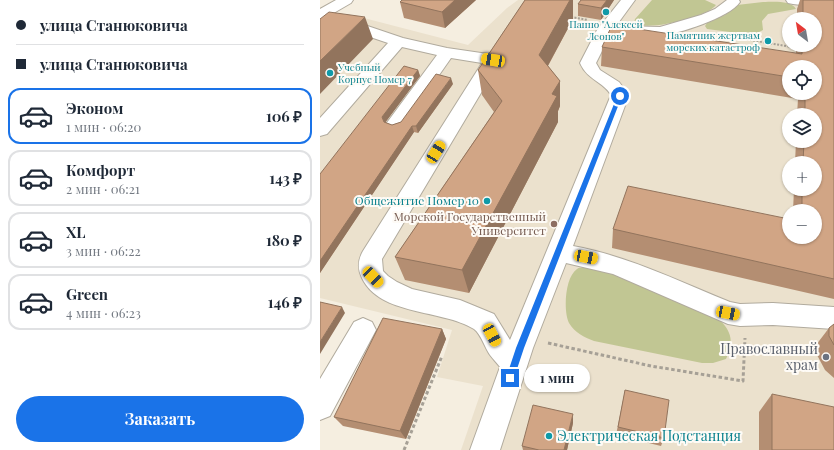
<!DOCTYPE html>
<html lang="ru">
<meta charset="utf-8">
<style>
:root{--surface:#fff;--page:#f6f6f7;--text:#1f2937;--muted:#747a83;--line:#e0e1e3;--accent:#1a73e8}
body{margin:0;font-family:"Playfair Display",serif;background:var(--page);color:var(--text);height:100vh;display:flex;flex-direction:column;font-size:15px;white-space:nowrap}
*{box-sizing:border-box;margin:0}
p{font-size:13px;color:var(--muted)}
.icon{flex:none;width:22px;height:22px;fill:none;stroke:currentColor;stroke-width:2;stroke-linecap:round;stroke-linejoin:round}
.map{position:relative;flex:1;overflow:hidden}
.drawer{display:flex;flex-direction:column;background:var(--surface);width:320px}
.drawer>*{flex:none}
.guide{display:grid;align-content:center;height:88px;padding:0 16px;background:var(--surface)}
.needle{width:26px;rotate:329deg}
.tools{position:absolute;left:462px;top:12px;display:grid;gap:8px}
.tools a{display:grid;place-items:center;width:40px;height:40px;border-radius:50%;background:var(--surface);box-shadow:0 1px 3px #0004;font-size:20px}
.end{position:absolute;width:18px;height:18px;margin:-9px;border:5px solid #1a73e8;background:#fff;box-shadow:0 0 0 2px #fff}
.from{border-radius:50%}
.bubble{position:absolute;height:28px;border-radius:14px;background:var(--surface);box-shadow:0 1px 3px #0004;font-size:13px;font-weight:700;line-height:28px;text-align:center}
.car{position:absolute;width:12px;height:24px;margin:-12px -6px;border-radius:5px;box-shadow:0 0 3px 1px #0007;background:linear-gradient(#f5c518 24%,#345 0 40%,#f5c518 0 76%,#345 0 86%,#f5c518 0)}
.guide b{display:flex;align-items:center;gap:14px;height:38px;font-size:15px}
.guide b+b{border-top:1px solid var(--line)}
.guide i{width:10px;height:10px;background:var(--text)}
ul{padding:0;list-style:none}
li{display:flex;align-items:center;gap:12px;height:56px;margin:0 8px 6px;padding:0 8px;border:2px solid var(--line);border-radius:12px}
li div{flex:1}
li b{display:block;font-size:15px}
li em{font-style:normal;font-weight:700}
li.on{border-color:var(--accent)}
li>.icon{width:36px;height:36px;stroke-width:1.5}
.cta{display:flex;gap:8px;margin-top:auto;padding:8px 16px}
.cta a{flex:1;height:46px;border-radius:24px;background:var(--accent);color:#fff;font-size:16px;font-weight:700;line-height:46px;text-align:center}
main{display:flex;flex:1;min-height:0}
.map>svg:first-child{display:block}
.built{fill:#ebe1cd;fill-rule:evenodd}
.forest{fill:#c1c693}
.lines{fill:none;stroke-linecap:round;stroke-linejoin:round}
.minor-casing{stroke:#b1ab9e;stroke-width:2}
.path-far1{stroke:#a6a096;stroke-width:2;stroke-dasharray:2 1.5;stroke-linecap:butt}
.path{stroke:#a6a096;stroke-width:3;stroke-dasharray:3.5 2.5;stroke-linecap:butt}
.minor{fill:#fff;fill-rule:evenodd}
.wall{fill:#b48e72;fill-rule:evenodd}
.shaded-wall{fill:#92745d}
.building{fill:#d1a585;stroke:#92745d}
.route{fill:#1a73e8}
.culture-dot{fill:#0f9aa8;stroke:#fefbf6;stroke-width:1.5}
.education-dot{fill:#8d6e63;stroke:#fefbf6;stroke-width:1.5}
.worship-dot{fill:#6b7280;stroke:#fefbf6;stroke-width:1.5}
.labels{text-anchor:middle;stroke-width:4;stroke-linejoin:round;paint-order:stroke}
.far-culture-label{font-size:10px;fill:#0d838f;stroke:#fefbf6}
.culture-label{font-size:12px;fill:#0d838f;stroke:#fefbf6;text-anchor:end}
.education-label{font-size:12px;fill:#785e54;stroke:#fefbf6;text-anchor:end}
.near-worship-label{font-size:14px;fill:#5b616d;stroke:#fefbf6;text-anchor:end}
.near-culture-label{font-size:14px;fill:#0d838f;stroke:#fefbf6;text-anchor:start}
</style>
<main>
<section class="drawer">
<div class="guide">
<b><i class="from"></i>улица Станюковича</b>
<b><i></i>улица Станюковича</b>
</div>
<ul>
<li class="on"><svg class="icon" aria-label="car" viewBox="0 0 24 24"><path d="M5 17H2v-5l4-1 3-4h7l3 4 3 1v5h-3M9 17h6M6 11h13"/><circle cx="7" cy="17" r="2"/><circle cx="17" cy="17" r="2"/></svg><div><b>Эконом</b><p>1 мин · 06:20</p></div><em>106 ₽</em></li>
<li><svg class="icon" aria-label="car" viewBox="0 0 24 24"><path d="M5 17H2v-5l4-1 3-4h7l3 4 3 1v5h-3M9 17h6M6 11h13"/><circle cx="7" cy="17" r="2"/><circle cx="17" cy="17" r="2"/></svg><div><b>Комфорт</b><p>2 мин · 06:21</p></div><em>143 ₽</em></li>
<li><svg class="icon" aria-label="car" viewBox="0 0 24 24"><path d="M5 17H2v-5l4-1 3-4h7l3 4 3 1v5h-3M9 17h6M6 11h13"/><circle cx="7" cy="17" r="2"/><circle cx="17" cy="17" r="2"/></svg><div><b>XL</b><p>3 мин · 06:22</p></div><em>180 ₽</em></li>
<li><svg class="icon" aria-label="car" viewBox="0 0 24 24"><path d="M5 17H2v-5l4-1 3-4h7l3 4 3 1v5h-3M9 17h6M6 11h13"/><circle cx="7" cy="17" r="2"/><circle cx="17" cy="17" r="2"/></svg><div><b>Green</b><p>4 мин · 06:23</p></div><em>146 ₽</em></li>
</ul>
<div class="cta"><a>Заказать</a></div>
</section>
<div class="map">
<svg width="514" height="450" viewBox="0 0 514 450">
<rect width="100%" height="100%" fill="#f5eee0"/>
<!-- built -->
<path class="built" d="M198,0H514V450H141L163,386L117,377L132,330L0,298V51L40,17L148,45L187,8ZM469,19H495V45H469ZM469,67H495V93H469ZM469,115H495V141H469ZM469,163H495V189H469ZM469,211H495V237H469Z"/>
<!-- forest -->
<path class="forest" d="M332,0H385L396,5C388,17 326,32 314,23L315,19Z
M443,2C453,2 471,0 476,9L448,14L442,21L443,30L433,35L425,34L387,29L385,26L387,23L405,15L417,5Z
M265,267L296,275L396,317C411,329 415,341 406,359L393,363H382L274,341C264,337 255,333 249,323C243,311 245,277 257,269C259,267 262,268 265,267Z"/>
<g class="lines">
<!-- minor casing -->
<g class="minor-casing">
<path id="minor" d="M16,0H33L31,3L12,14L83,38L127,48L168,54L175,51L181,53L183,56L62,259L63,271L68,276L77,282L92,289L140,300L174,314L190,340L291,95C283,81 268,81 260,63L277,30L301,0H315L296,26L340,27L381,15L395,9L407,0H419L420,2C409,18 358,34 339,36C323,37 306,36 290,35L276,63L280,70L299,82L309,95L253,246C308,256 358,281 410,302L420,304L453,303L514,307V329L453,325L420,326L408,324L293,274L246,263L213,348L180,450H150L180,367C177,363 173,359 170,355C165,348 161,334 154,329C122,309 60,316 42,278C37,268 38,260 43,251L162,63L131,58L82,128L75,130L68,128L66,124L117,55L82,47L7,134L0,136V118L68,43L0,20V9Z
M466,0H514V9L473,4L468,3Z
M43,318L52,322L56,330L10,416L0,420V379L34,322Z"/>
</g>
<!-- path-far1 -->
<path class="path-far1" d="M251,17L268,20
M395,34L472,47"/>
<!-- path -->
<path class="path" d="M228,343L331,366L423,381L425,338
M84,450L122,356"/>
<!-- minor -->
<use href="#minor" class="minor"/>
</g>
<!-- wall -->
<path class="wall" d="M156,0L125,28L84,18L80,2Z
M205,0H253V19L228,66L240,81V106L238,111V122L149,293L85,280L75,257L174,112L162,95L158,70Z
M261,0H294L281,20L258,16V4Z
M480,0H514V299L292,248L293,229L469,237L495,211H473L474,189H495V163H475L476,141H495V115H477L478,99L281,66L282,47L476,53V45H495V19H477V9ZM469,67H495V93H469Z
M98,70L100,76L65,122L72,125L81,122L133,84L98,133L94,132L0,273V174Z
M514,324V378L505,370L496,353V345L509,328Z
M122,329L126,339L86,439L23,426L14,417Z
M305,390L344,438L341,446L296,435Z
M452,394L514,450H439V412Z
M253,423L247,450H203L202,446Z"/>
<!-- shaded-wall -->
<path class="shaded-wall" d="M135,0H156L125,28L122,12Z
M250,0H253V19L220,80L219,55Z
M287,0H294L281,20V8Z
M45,17L53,39L0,94V61Z
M98,70L100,76L65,123L62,117Z
M131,78L133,84L98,133L96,126Z
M240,81V106L238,111V122L149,293L142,270L232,94Z
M92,126L94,132L0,273V261Z
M22,307L25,313L0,354V342Z
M122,329L126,339L86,439L80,431Z
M253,414V423L247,450H244Z"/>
<!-- building -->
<path class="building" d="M82,0H135L122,12L80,2Z
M205,0H250L219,55L240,81L232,94L237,96L142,270L75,257L182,101L158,70Z
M261,0H287L281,8L258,4Z
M483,0H514V279L293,229L308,186L469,219V237H495V211H482V189H495V163H483L484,141H495V115H485V93H495V67H469V77L282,47L292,25L482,54V45H495V19H483Z
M9,12L45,17L0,61V19Z
M84,66L98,70L62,117L64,122L72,125L81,122L116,74L131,78L96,126H92L0,261V174Z
M0,302L22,307L0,342Z
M63,318L122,329L80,431L14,417Z
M514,324V345L509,336V328Z
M305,390L349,400L344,438L298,427Z
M452,394L514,407V450H452Z
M213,405L253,414L244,450H219L202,446Z"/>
<!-- route -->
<path class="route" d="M298,94L302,96L204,348L194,378L190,382L186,378L196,348Z"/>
<!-- markers -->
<g class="culture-dot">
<circle cx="286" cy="12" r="4"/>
<circle cx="448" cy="41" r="4"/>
<circle cx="10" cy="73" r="4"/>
<circle cx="167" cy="201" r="4"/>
<circle cx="229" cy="436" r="4"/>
</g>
<circle class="education-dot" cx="234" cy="224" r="4"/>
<circle class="worship-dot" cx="506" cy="357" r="4"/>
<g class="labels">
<!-- far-culture labels -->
<g class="far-culture-label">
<text x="286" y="28">Панно "Алексей<tspan x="286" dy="12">Леонов"</tspan></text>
<text x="440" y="39" text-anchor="end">Памятник жертвам<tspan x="440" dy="12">морских катастроф</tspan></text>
<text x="18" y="71" text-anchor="start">Учебный<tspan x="18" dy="12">Корпус Номер 7</tspan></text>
</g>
<!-- culture labels -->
<g class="culture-label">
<text x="159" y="205">Общежитие Номер 10</text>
</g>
<!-- education labels -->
<g class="education-label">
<text x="226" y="221">Морской Государственный<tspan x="226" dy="14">Университет</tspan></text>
</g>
<!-- near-worship labels -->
<g class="near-worship-label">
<text x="498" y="354">Православный<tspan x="498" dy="16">храм</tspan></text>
</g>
<!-- near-culture labels -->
<g class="near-culture-label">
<text x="237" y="441">Электрическая Подстанция</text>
</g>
</g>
</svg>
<div class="tools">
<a><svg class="needle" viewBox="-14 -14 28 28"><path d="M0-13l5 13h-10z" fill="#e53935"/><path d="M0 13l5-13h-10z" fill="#747a83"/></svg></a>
<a><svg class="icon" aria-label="locate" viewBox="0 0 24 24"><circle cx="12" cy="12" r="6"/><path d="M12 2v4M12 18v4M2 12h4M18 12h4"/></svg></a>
<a><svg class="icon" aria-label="layers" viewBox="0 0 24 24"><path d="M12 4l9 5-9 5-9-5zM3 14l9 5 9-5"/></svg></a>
<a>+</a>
<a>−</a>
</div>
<i class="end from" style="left:300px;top:96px"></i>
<i class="end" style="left:190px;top:378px"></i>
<div class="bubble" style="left:204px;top:364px;width:66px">1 мин</div>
<i class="car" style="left:173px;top:60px;rotate:279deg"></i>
<i class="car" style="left:116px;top:152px;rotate:32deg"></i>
<i class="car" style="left:266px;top:257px;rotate:101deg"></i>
<i class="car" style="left:53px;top:277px;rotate:136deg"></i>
<i class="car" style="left:408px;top:313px;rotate:101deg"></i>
<i class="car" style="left:172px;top:335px;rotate:152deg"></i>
</div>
</main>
